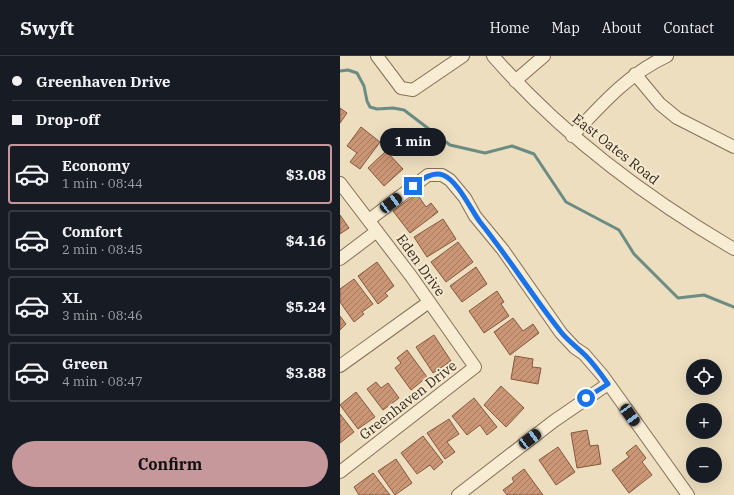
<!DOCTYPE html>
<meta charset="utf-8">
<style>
:root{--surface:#171b24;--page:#20242c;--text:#f1f3f6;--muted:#9ea1a6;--line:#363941;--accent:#c7989b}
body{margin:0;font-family:"IBM Plex Serif",serif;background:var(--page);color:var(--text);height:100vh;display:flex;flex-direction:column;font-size:15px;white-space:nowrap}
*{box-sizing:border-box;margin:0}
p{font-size:13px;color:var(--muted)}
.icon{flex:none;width:22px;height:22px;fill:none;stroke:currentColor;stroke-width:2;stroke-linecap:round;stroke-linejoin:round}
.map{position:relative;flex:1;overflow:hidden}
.side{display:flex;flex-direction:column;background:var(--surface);width:340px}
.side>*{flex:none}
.guide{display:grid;align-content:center;height:88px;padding:0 12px;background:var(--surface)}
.controls{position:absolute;left:346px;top:303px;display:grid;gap:8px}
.controls a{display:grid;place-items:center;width:36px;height:36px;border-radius:50%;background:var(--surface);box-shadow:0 4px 16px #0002;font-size:20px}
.end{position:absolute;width:18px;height:18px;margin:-9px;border:5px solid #1a73e8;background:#fff;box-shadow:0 0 0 2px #fff}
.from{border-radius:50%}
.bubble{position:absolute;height:28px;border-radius:14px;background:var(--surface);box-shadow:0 4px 16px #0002;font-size:13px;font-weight:700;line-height:28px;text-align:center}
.car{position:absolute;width:12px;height:24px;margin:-12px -6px;border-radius:5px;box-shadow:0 0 3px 1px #0007;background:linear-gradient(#222 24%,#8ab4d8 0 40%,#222 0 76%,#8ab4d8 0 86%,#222 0)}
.guide b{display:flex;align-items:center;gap:14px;height:38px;font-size:15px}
.guide b+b{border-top:1px solid var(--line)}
.guide i{width:10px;height:10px;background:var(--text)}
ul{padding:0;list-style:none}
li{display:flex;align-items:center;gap:12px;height:60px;margin:0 8px 6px;padding:0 4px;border:2px solid var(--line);border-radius:4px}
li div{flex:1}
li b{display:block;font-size:15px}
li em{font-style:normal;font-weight:700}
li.current{border-color:var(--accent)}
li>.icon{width:36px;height:36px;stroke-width:1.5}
.primary-button{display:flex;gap:8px;margin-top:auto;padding:8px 12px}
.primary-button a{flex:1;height:46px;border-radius:24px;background:var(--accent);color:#111;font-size:16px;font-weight:700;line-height:46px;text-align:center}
header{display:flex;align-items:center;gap:24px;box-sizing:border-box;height:56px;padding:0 20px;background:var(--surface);border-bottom:1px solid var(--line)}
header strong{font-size:19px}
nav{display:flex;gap:22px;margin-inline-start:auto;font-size:14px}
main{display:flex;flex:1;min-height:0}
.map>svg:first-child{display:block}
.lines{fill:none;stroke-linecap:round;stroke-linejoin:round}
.stream{stroke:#6a8c83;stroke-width:3}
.building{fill:url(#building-hatch);stroke:#84583e}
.minor-casing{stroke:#856f58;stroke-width:14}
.minor{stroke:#f8ecd2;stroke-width:12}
.route{stroke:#1a73e8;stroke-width:5}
.labels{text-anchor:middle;stroke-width:4;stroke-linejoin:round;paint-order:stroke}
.street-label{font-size:14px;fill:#35271c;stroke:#f5e9cf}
</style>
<header>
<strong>Swyft</strong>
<nav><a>Home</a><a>Map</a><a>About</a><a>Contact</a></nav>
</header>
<main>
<section class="side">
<div class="guide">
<b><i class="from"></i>Greenhaven Drive</b>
<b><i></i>Drop-off</b>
</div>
<ul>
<li class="current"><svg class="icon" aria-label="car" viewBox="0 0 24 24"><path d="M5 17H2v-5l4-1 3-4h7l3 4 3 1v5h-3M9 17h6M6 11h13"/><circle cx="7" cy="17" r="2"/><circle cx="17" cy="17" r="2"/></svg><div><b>Economy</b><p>1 min · 08:44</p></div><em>$3.08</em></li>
<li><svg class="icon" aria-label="car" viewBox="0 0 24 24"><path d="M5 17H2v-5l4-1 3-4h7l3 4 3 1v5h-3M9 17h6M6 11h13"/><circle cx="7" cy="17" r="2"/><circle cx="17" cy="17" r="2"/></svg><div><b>Comfort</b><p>2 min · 08:45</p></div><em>$4.16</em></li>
<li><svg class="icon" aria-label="car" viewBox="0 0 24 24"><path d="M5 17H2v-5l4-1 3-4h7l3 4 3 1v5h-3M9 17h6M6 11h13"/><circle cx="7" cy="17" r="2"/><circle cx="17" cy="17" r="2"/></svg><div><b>XL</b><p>3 min · 08:46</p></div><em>$5.24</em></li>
<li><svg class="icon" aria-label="car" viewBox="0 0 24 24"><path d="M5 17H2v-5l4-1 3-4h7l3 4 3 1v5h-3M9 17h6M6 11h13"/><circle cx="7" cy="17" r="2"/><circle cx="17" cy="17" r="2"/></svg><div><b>Green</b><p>4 min · 08:47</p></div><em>$3.88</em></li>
</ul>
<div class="primary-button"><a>Confirm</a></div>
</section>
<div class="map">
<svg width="394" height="439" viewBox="0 0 394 439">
<defs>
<pattern id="building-hatch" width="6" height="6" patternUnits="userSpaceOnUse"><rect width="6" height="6" fill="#cb9675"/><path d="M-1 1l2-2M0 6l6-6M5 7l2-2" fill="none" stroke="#a67a5f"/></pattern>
</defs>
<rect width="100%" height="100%" fill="#eddebf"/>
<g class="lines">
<!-- stream -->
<path class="stream" d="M0,15L8,14L17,17L24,30L27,45L30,51L37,53L53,52L64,54L110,89L145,97L172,90L194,98L226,146L279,174L294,198L338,242L364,239L394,251"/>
</g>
<!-- building -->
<path class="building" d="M0,52L7,57L0,67Z
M21,71L40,86L20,113L10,106L17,97L7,90Z
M46,95L63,113L44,130L28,112Z
M77,138L86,151L91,147L98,156L70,177L53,155Z
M0,159L9,172L0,178Z
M103,163L116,183L87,201L74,181Z
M118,186L133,206L106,226L91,206Z
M37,206L54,230L45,237L48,240L38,248L18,220Z
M136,211L147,228L122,246L110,230Z
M14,223L33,248L22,256L24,258L14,266L0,246V233Z
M157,235L164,246L161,248L169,260L144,277L129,255Z
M0,260L6,268L0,274Z
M173,262L183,275L193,268L199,277L170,299L154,276Z
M94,279L111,305L93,317L76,291Z
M67,294L87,321L71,334L55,312L61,307L57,302Z
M175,300L193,303L192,311L201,312L198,328L171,323Z
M36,326L41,332L48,327L59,342L43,354L27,333Z
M161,330L184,352L166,371L144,349Z
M16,336L35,361L18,373L0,349Z
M134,342L157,371L147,379L140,369L127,379L112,360Z
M0,358L14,376L0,387Z
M109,363L119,378L107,386L115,396L105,403L87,377Z
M247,374L250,390L258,389L261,408L237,412L231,377Z
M83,380L103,406L94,414L90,409L77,418L61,397Z
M296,389L306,402L302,406L312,419L289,437L272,414L289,401L286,397Z
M218,391L235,416L216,429L199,404Z
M56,403L72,427L55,439L38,415Z
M184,413L203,439H167L163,434L174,426L172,422Z
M33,417L50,439H19L14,431Z"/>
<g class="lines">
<!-- minor casing -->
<g class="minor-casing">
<path id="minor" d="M37,0L61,32L73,34L123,0
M153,0C221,78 305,141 394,193
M295,18L320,48L337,62L394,91
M175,25L204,0
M232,80C261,49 288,18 327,0
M0,127L71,220L135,311L0,416
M29,164L88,119H102L110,124L125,142L135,160L163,194L221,277L235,292L244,298L263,320L348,439
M0,203L37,175
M0,310L89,246
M118,439L214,365L268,328"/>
</g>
<!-- minor -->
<use href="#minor" class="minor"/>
</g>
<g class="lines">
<!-- route -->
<path class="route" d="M73,130C81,124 92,115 103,119C118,125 131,154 140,166C169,202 193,241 221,276C228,285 237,291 245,299C254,308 261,318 268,328L246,342"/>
</g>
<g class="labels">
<!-- street labels -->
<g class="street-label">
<text transform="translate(276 93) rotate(38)" y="5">East Oates Road</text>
<text transform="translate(81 209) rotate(54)" y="5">Eden Drive</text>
<text transform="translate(68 344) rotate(-38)" y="5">Greenhaven Drive</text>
</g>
</g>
</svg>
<div class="controls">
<a><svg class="icon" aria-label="locate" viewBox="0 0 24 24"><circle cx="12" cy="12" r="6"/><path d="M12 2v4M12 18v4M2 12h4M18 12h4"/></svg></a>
<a>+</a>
<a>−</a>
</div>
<i class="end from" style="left:246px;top:342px"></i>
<i class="end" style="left:73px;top:130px"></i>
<div class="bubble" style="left:40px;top:72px;width:66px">1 min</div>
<i class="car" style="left:51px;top:147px;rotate:53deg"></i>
<i class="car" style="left:290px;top:359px;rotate:144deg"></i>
<i class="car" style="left:190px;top:383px;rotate:53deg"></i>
</div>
</main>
